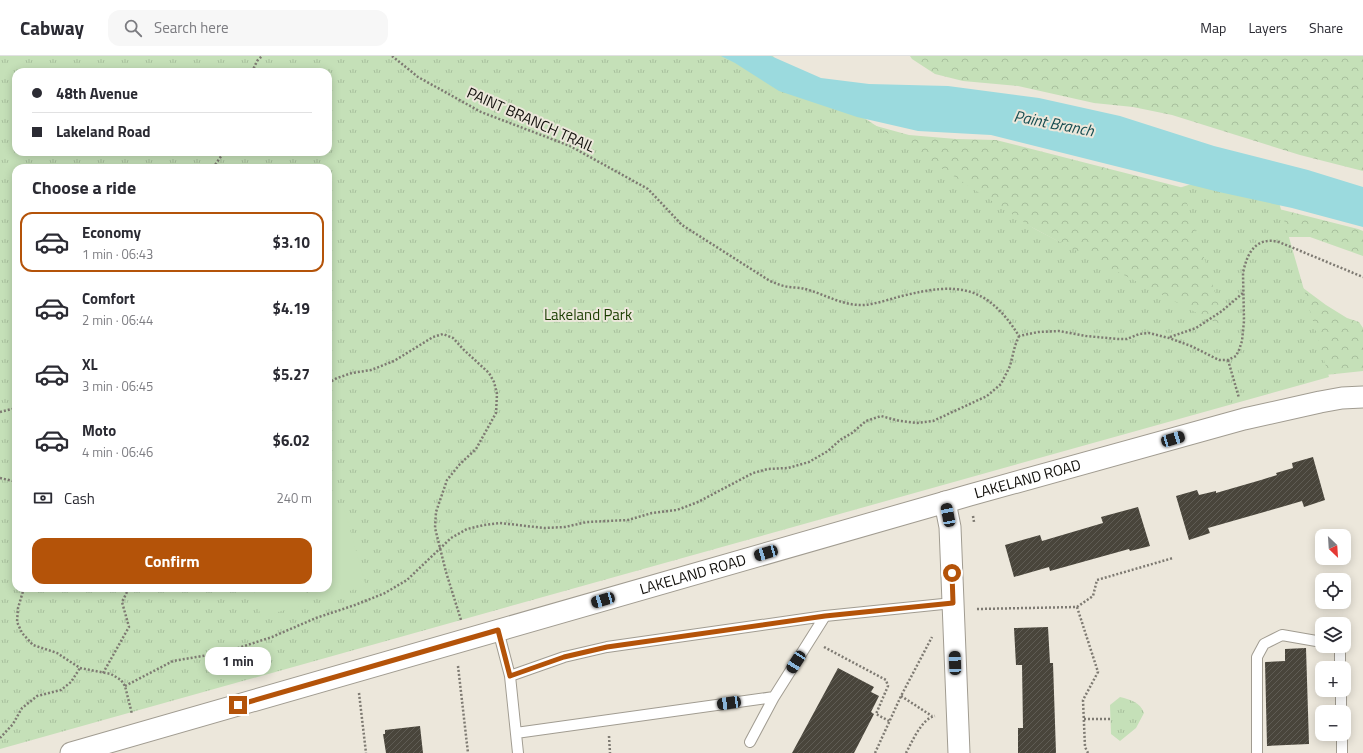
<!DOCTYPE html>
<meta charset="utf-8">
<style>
:root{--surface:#fff;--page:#f7f7f7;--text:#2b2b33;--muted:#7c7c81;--line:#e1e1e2;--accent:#b45309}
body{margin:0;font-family:"Titillium Web",sans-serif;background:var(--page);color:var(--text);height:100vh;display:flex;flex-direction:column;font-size:15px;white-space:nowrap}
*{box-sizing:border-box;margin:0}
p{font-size:13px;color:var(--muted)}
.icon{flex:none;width:22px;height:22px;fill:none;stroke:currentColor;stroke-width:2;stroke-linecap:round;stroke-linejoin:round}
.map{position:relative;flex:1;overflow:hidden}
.sheet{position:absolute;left:12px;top:108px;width:320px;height:428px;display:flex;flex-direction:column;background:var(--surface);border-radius:12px;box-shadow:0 2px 10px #0003}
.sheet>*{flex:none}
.hud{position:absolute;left:12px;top:12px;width:320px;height:88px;border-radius:12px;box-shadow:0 2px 10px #0003;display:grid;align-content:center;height:88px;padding:0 20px;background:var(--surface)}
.needle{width:26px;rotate:155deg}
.buttons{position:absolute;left:1315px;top:473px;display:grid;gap:8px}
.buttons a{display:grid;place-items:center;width:36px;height:36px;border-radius:8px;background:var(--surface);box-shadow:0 2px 10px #0003;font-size:20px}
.end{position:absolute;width:18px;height:18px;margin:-9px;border:5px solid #b45309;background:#fff;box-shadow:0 0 0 2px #fff}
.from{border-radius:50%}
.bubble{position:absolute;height:28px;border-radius:12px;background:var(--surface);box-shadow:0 2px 10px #0003;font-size:13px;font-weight:700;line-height:28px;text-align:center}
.car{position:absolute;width:12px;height:24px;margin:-12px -6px;border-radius:5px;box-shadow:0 0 3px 1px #0007;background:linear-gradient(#222 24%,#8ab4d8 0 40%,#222 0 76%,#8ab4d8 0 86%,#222 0)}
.hud b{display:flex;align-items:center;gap:14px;height:38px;font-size:15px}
.hud b+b{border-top:1px solid var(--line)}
.hud i{width:10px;height:10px;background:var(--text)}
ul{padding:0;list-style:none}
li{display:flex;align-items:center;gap:12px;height:60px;margin:0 8px 6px;padding:0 12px;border:2px solid transparent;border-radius:12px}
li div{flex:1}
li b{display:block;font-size:15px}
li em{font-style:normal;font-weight:700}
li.on{border-color:var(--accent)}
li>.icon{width:36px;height:36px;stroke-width:1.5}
h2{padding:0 20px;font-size:18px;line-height:48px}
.pay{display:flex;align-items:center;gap:10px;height:44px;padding:0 20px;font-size:15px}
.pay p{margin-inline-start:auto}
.button{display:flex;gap:8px;margin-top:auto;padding:8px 20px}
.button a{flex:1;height:46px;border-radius:12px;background:var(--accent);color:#fff;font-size:16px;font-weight:700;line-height:46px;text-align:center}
header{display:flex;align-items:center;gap:24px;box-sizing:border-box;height:56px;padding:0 20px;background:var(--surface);border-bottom:1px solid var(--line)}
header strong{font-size:19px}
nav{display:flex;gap:22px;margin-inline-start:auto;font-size:14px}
.search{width:280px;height:36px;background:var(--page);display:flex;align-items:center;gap:10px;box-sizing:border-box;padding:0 14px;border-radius:12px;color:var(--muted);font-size:15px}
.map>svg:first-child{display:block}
.forest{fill:url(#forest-crowns)}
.park{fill:url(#park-tufts);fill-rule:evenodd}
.pitch{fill:#c5e0b8}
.water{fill:#9bdade}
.building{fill:url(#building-hatch)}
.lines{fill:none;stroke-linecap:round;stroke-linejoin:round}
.lane-casing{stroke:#a19c91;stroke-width:12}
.street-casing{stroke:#a19c91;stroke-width:23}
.path{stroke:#7e7a72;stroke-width:2.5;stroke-dasharray:2 2;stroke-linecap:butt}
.lane{stroke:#fff;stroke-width:10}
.street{stroke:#fff;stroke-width:21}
.route{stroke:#b45309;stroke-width:5}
.labels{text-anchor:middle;stroke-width:4;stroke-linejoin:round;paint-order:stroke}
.street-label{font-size:15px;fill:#110f0b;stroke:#ece7db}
.park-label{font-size:15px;fill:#1c3e02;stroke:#ece7db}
.water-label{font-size:16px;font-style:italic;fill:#164d51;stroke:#ece7db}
</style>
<header>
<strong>Cabway</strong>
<div class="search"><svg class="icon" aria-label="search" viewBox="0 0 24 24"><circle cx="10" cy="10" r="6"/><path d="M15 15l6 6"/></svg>Search here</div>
<nav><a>Map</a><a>Layers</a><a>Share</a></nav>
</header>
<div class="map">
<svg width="1363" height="697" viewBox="0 0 1363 697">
<defs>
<pattern id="forest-crowns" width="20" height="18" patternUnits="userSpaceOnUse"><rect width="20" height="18" fill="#c5e0b8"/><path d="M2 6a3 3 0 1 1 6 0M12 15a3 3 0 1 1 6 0" fill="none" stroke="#a8bf9d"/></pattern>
<pattern id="park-tufts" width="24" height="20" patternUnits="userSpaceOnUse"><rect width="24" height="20" fill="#c5e0b8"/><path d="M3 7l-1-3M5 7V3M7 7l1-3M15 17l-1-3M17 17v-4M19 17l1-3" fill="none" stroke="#a8bf9d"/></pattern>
<pattern id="building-hatch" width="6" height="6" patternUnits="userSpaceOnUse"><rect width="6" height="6" fill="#49453b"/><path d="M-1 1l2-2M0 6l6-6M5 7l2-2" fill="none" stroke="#5f5c54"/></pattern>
</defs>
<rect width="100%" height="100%" fill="#ece7db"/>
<!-- forest -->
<path class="forest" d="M714,0L836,59L909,79L956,83L996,84L1223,142L1283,154L1358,173L1363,175V200L1310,181H1284L1232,279Z
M910,0H1363V115L1300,99L1172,59L1133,51L1094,47L1018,30L963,25L935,18L912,3Z
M1295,226L1326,249L1347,262L1359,266L1363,272V315L1316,320Z"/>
<!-- park -->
<path class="park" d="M0,0H773L789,20L858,58L1035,173L1226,272L1182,131L1262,106L1268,108L1329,321L0,693ZM16,16H328V96H16ZM16,112H328V532H16Z
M1120,641C1131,644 1140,646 1144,657L1136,672L1120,685L1111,678L1110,649Z"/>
<!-- pitch -->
<path class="pitch" d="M343,449L366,530L318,544L314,532H328V454Z
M253,532H305L309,547L261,561Z"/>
<!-- water -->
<path class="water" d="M721,0H771L821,22L869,28L948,30L1039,42L1120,60L1214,90L1308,114L1363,131V171L1292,152L1219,136L991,79L918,75L857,61L779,35L735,7Z"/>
<!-- building -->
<path class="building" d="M1313,401L1325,444L1304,451L1302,445L1285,450L1208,472L1210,477L1189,484L1176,440L1197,434L1199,439L1216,435V437L1261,424L1277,419L1276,417L1293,412L1292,407Z
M1138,451L1150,490L1130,495L1129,493L1050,515L1049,511L1014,521L1005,489L1040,479L1042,485L1103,467L1101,461Z
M1048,571L1050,607H1053L1056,697H1018V672H1023L1022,609H1016L1014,572Z
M1306,592L1309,688L1267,690L1265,606L1285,605V593Z
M838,612L874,631L871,636L879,640L871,656L874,658L854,697H792Z
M420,670L423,697H386L383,678H385V674Z"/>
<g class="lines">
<!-- lane casing -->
<g class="lane-casing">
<path id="lane" d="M498,574L510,620L518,697
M1340,590V612
M510,620L564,601L607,591L825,560L953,547
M1341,634V656
M516,677L774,641
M1342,678V697
M750,686L774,641L825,560
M1257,697V601L1264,588L1282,579L1322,586"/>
</g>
<!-- street casing -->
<g class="street-casing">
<g id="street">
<path d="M945,446L950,471L959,697"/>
<path id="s1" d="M71,697L970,439L1244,363L1320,346L1342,342L1363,341"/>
</g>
</g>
<!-- path -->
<path class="path" d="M392,0L418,21L481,56L570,90L648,133L682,169L770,225C775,227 779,229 784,230C791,232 799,231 805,233C825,238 842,250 864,249C876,248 890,243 902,240C958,226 987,229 1019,280L1038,276L1059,275L1086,280L1118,283H1127L1139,278L1149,277L1169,282L1191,290L1219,304H1228L1236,300L1239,294L1242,285L1244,265L1243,217C1247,197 1256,180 1279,186L1363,221
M252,16L257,5L262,0
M213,112L224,96
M1170,281L1196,272L1222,255L1243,237
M1228,304L1239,342
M328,327L337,322L352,317L371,314L394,305L433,281L443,278L453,282L464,294L489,317L494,326L497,338L496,357L476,393L460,408L447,424L436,456L435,472L446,516L461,564
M15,353L16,362
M0,356L16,352
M16,403L13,425L16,431
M0,422L13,425
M973,460L974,466
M24,532L18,552L17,566L22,577L33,589L57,597L80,612L111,618L121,624L125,630L132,658
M1077,551L1093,540L1097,524L1173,502
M977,553L1077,551L1098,616L1083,644L1085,691L1088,697
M824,591L886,624L888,630L876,658L889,665
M458,610L468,697
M103,617L129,571L122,546L129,532
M125,630L173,605L226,596L272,581L316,562L355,549L385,537L407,524L451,482L467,473L484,469L500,467L544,472L565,471L587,466L628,464L652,457L677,454L698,446L753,417L768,413L788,412L809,406L828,395L840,384L852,377L866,365L881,360L900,365L917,367L933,365L987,340L1001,328L1010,310L1015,290L1019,280
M359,637L366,697
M901,640L932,660
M1084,663H1110
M609,680L610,697
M0,682L13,668L22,652L37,640L61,634L71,626L80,612
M875,697L901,640L932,581
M906,697C912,686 922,662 935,660"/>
<!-- lane -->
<use href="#lane" class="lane"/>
<!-- street -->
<use href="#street" class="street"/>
</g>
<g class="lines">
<!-- route -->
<path class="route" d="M238,649L498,574L510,620L564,601L607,591L825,560L953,547L952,517"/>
</g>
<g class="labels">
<!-- street labels -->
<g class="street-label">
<text transform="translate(531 64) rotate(24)" y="5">PAINT BRANCH TRAIL</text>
<text dy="5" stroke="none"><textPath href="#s1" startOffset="995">LAKELAND ROAD</textPath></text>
<text dy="5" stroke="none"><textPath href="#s1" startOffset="647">LAKELAND ROAD</textPath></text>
</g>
<!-- park labels -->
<g class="park-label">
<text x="588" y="264">Lakeland Park</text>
</g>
<!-- water labels -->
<g class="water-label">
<text transform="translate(1054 67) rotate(11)" y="6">Paint Branch</text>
</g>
</g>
</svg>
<div class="buttons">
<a><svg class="needle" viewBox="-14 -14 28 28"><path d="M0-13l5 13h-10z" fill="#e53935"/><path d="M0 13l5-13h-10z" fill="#7c7c81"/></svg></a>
<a><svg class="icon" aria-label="locate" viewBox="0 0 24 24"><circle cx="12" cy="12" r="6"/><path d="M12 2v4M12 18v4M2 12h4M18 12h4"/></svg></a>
<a><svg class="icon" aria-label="layers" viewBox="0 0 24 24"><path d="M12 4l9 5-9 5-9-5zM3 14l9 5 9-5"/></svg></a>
<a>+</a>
<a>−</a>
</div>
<i class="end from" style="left:952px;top:517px"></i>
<i class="end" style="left:238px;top:649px"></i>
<div class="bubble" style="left:205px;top:591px;width:66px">1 min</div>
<i class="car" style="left:1173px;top:383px;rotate:74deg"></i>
<i class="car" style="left:948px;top:459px;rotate:349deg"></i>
<i class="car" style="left:766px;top:497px;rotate:254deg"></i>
<i class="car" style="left:603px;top:544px;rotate:254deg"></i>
<i class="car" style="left:796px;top:606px;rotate:213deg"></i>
<i class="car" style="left:955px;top:607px;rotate:358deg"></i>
<i class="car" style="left:729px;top:647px;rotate:262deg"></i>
<div class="hud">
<b><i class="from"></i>48th Avenue</b>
<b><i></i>Lakeland Road</b>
</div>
<section class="sheet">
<h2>Choose a ride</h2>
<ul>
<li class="on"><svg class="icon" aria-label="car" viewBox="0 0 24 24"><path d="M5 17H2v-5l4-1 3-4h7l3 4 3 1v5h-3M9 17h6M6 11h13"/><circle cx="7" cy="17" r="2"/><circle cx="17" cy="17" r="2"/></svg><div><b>Economy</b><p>1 min · 06:43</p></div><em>$3.10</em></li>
<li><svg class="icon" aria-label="car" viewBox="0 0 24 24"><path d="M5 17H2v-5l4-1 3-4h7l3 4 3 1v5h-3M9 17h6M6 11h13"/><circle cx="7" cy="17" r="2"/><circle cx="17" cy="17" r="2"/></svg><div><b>Comfort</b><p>2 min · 06:44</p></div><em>$4.19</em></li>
<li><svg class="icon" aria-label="car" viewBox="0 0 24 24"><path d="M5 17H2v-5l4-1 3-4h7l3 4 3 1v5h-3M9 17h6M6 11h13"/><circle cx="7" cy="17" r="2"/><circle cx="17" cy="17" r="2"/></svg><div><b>XL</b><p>3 min · 06:45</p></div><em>$5.27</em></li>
<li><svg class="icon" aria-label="car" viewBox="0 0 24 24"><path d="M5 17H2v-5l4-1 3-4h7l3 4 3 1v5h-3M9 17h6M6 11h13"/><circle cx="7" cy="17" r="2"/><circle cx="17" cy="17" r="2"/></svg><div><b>Moto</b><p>4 min · 06:46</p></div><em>$6.02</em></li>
</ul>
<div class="pay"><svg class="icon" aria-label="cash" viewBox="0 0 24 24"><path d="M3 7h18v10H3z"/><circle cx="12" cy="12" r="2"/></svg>Cash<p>240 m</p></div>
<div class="button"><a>Confirm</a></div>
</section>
</div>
